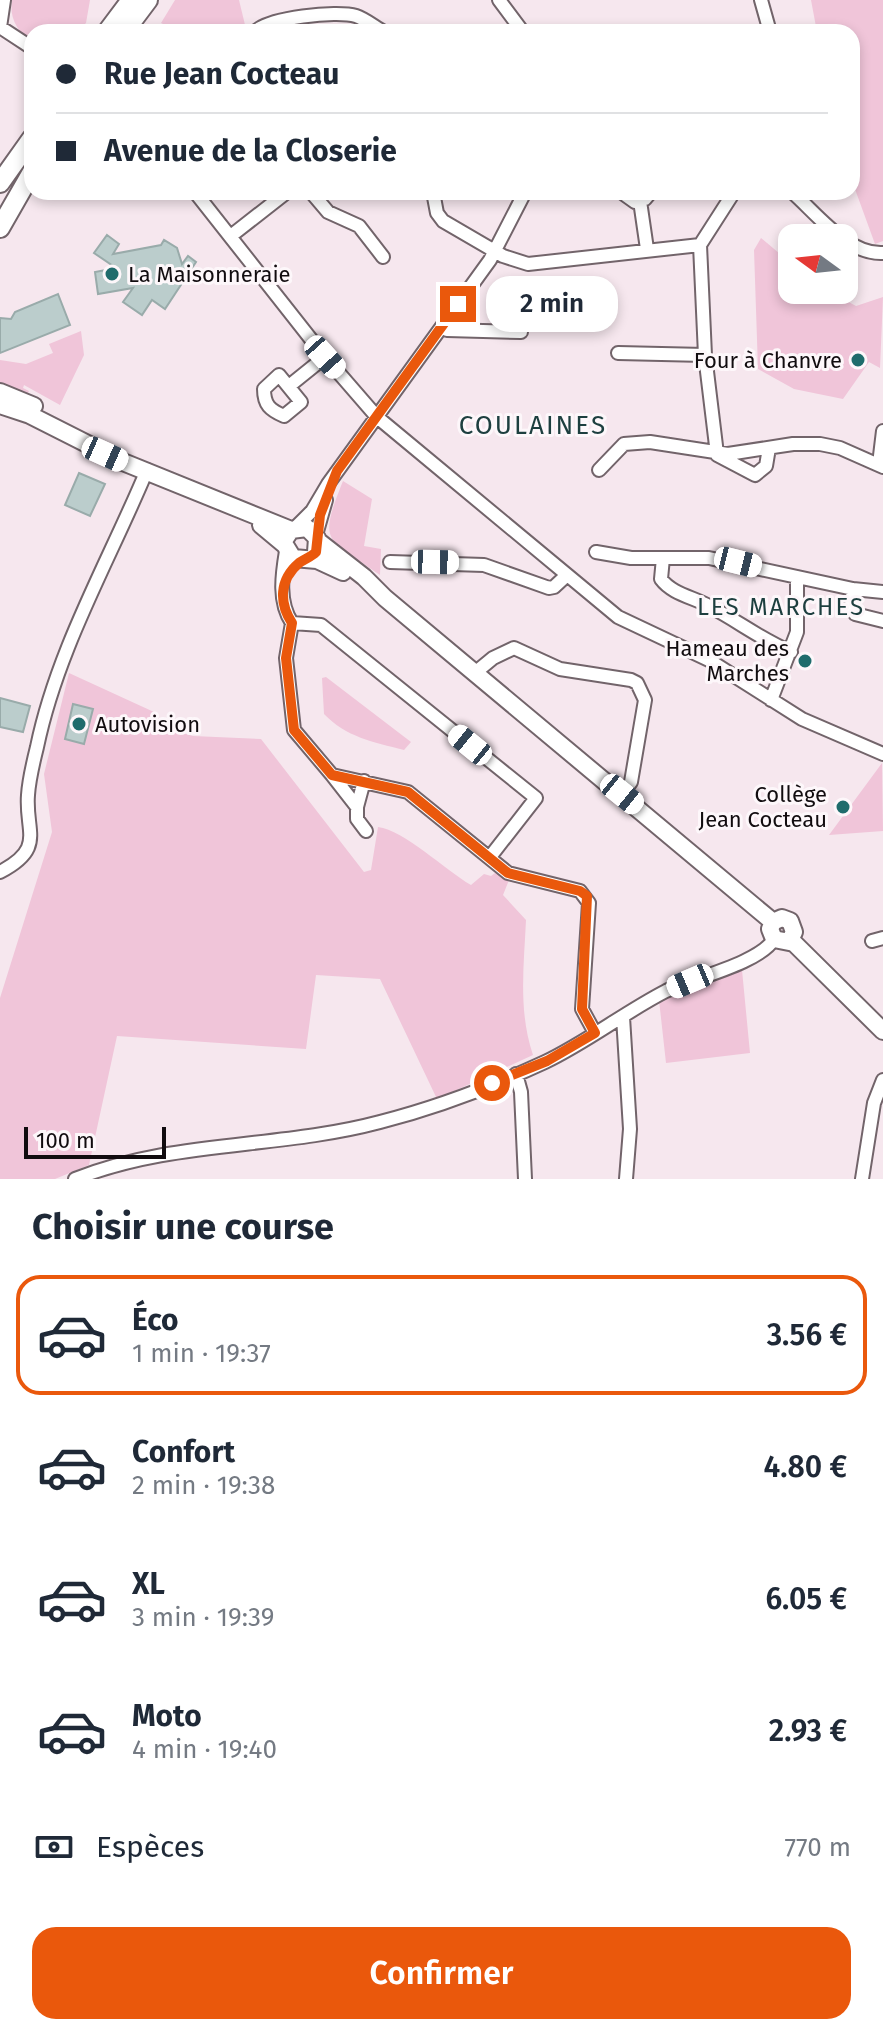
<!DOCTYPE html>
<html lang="fr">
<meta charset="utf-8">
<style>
:root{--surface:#fff;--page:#f2f2f3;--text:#1f2937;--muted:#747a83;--line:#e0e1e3;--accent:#ea580c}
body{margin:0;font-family:"Fira Sans",sans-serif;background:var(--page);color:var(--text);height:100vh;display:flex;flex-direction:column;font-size:30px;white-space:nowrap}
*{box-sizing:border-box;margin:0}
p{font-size:26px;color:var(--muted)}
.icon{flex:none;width:44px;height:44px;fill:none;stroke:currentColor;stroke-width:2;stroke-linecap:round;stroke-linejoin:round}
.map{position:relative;height:1179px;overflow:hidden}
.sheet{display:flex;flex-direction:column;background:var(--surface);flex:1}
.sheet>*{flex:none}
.guide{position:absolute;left:24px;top:24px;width:836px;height:176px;border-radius:24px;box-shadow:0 4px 12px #0003;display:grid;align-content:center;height:176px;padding:0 32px;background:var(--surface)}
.needle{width:52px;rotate:285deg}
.fabs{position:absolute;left:778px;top:224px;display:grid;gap:16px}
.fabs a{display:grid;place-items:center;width:80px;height:80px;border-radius:16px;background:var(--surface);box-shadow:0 4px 12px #0003;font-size:40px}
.scale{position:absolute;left:24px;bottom:20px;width:142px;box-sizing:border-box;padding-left:8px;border:4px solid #110c0f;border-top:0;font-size:22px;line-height:28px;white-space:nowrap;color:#110c0f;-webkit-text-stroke:6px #fdf7fa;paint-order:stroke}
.end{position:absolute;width:36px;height:36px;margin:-18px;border:10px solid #ea580c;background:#fff;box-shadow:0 0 0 4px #fff}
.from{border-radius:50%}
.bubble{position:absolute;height:56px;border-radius:24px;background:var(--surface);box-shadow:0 4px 12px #0003;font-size:26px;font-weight:600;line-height:56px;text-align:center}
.car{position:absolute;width:24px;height:48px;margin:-24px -12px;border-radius:10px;box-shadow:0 0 6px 2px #0007;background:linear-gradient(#fff 24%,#345 0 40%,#fff 0 76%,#345 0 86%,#fff 0)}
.guide b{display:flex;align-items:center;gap:28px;height:76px;font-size:30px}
.guide b+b{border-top:2px solid var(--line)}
.guide i{width:20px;height:20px;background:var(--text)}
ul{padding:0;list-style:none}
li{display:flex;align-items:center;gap:24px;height:120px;margin:0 16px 12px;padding:0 16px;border:4px solid transparent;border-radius:24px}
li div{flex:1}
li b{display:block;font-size:30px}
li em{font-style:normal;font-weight:600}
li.on{border-color:var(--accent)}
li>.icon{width:72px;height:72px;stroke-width:1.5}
h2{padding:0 32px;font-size:36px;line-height:96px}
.pay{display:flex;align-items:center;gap:20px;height:88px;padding:0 32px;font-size:30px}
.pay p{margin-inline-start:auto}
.action{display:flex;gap:16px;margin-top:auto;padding:16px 32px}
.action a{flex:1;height:92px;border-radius:24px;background:var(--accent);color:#fff;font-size:32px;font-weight:600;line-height:92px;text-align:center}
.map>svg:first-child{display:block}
.green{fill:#f0c5d9}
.building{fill:#bbcdcc;stroke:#99abaa;stroke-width:2}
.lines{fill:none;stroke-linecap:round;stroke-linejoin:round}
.minor-casing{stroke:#72646a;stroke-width:16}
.major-casing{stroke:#72646a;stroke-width:20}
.highway-casing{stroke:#72646a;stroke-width:22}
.minor{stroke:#fff;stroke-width:12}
.major{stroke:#fff;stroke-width:16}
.highway{stroke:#fff;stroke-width:18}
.route{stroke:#ea580c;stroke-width:10}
.poi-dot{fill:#1f6c6c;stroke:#fdf7fa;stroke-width:3}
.labels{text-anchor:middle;stroke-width:6;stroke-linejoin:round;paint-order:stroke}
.poi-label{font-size:22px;fill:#110c0f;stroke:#fdf7fa;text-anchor:end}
.neighbourhood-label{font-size:24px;letter-spacing:2px;fill:#1d3f3f;stroke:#fdf7fa}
.quarter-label{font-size:26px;letter-spacing:2px;fill:#1d3f3f;stroke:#fdf7fa}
</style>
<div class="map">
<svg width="883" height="1179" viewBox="0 0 883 1179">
<rect width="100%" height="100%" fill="#f6e7ee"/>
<!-- green -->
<path class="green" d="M12,0H90L86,23L76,32H32V40C17,33 9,17 12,0Z
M175,0H239L246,29L244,32H179L161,23Z
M811,0H883V241L875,244L852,181V32H817Z
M761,238L792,264V290H826L856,306L883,297L880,368L869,362L843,399L794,389L758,369L754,250Z
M81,331L84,355L60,405L24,385L23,388L29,391L27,395L0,392V360L26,364L53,353L49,344Z
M343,481L372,499L364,546L381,549L380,575C327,537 317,546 343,481Z
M69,673L154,712L166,728L193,736L261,739L364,872L371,870L378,827C404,830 445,870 471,885L484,874L491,876L495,873L509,880L503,895L526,920C524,965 518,1011 533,1055L437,1099L380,979L316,975L306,1049L117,1036L89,1165L55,1179H0V998L52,832L44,774Z
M326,677L411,742L404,750C373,742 346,737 324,714L322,678Z
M882,763L883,831L829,835Z
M742,970L750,1053L666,1063L659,1000L677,991L682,993L690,985L710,977Z"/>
<!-- building -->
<path class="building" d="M107,235L119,244L113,254L161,245L164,240L177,248L182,264L188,256L196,262L165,309L152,300L142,315L123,302L133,288L98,294L95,272L116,268L94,253Z
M58,294L70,325L0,353V318L11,319L15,312Z
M79,473L105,484L90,516L65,505Z
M0,698L30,706L23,732L0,727Z
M73,704L93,709L84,744L65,739Z"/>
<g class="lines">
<!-- minor casing -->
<g class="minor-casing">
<path id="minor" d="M499,0L523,32
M761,0L770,32
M0,27L32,48
M0,27L4,0
M255,32C267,18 337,10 356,16C365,19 375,27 384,32
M195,192L325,357L377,417L618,617L709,660L802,719L883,754
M311,192L328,212L359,226L383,257
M433,192L437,213L443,221L503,256L528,264L700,245
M621,192L635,202L645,199L651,192
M792,192C817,214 848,255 883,253
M640,201L647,249
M232,235L287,192
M442,327L447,330L521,332
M618,353L705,355
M279,375L301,402L284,416C270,410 264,405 264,389Z
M289,386L325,357
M717,454L705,355L700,245L734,192
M717,455L755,475L766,466L769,448
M879,464L883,431
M599,470L624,444L650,442L728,454L793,444H820L840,448L883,467
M296,527L312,511L328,484L490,260L525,192
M316,535L326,500
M286,551C282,575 278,602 292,623L286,658L294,730L332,775L408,792L508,873L580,891L589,903L582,1009L595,1033
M596,552L631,558H709L853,589L883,592
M663,558L661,579C672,594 693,597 709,606C738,621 760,639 791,652
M390,562L484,565L549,588L554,587L567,575
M853,589L851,606L855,614L883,621
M292,623L321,625L536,798L490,857
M476,672L493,658L514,648L560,669L631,680L637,683L645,700L631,782L622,794
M771,700L797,632V577
M332,775L357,807L364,781
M357,807V819L366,831
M0,872C46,848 25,832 28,795C29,779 33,763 37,747C57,650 109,561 147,470
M872,941L883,938
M623,1017L630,1129L626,1179
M516,1074L521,1092L525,1179
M75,1179C172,1140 279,1149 380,1122C435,1108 493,1086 545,1062C587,1042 625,1012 666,991C694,978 760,963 774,939
M862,1179L874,1103L883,1080"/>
</g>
<!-- major casing -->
<g class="major-casing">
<path id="major" d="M0,392L34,406
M0,405L30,415L123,462L291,530
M261,525L285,545L293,558L317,560L343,572
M285,539L291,530L307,528L317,538L316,552
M318,541L364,577L385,598L773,922
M773,922L770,929L774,939L794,943L883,1031
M773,922L782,918L790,921L794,932L790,940"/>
</g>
<!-- highway casing -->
<g class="highway-casing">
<path id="highway" d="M107,32L131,0
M124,32L148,0
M0,183L32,138
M0,228L32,172"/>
</g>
<!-- minor -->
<use href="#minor" class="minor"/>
<!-- major -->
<use href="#major" class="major"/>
<!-- highway -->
<use href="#highway" class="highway"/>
</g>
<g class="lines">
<!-- route -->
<path class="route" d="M458,304L337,471L320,515L316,552C311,557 305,559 299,563C279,580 279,603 292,623L286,658L294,730L332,775L408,792L508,873L580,891L587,896L582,1009L595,1033L547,1061L492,1083"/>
</g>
<!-- markers -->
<g class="poi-dot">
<circle cx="112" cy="274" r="8"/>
<circle cx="858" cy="360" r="8"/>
<circle cx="805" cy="661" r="8"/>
<circle cx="79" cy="724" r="8"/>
<circle cx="843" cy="807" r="8"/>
</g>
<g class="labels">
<!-- poi labels -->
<g class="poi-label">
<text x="128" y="282" text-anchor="start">La Maisonneraie</text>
<text x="842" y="368">Four à Chanvre</text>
<text x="789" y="656">Hameau des<tspan x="789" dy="25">Marches</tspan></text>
<text x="95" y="732" text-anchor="start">Autovision</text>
<text x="827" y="802">Collège<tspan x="827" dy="25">Jean Cocteau</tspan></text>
</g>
<!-- neighbourhood labels -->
<g class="neighbourhood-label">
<text x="781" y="615">LES MARCHES</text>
</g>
<!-- quarter labels -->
<g class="quarter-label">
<text x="533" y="434">COULAINES</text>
</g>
</g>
</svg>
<div class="fabs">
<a><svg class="needle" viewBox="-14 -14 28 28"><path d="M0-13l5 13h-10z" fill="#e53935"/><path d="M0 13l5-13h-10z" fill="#747a83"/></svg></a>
</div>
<div class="scale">100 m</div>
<i class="end from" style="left:492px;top:1083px"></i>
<i class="end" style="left:458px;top:304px"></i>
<div class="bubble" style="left:486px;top:276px;width:132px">2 min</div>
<i class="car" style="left:325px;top:357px;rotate:138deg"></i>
<i class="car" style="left:105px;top:454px;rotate:114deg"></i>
<i class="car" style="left:435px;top:562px;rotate:91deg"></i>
<i class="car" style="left:738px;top:562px;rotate:104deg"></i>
<i class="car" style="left:470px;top:745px;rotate:309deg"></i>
<i class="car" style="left:622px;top:794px;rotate:129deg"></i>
<i class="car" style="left:690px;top:981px;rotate:247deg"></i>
<div class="guide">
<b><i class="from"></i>Rue Jean Cocteau</b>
<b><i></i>Avenue de la Closerie</b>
</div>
</div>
<section class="sheet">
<h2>Choisir une course</h2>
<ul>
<li class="on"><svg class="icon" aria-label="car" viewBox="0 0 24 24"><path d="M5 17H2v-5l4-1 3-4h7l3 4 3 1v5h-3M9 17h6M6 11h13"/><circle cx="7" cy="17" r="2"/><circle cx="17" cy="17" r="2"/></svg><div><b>Éco</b><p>1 min · 19:37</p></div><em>3.56 €</em></li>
<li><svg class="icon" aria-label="car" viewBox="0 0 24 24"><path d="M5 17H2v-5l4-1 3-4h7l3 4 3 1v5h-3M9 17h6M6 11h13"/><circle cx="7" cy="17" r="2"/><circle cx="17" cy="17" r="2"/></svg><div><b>Confort</b><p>2 min · 19:38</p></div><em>4.80 €</em></li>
<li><svg class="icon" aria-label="car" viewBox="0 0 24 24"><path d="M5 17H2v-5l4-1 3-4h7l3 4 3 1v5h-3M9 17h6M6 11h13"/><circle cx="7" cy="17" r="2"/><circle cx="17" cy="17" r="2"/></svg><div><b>XL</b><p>3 min · 19:39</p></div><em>6.05 €</em></li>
<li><svg class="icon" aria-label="car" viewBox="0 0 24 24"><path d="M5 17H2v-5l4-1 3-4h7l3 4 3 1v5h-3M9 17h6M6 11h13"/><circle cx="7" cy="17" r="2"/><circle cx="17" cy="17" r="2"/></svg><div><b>Moto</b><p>4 min · 19:40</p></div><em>2.93 €</em></li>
</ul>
<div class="pay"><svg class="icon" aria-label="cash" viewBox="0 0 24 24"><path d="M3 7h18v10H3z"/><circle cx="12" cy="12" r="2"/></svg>Espèces<p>770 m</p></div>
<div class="action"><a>Confirmer</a></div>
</section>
